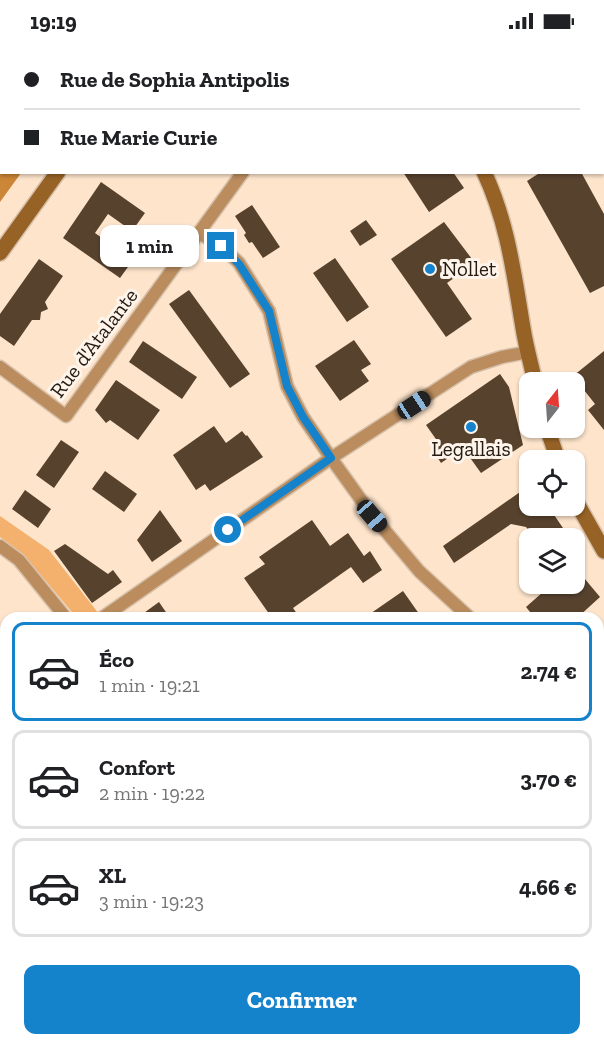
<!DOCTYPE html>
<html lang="fr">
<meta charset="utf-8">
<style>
:root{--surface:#fff;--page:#f2f2f2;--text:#202124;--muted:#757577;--line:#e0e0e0;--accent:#1582cc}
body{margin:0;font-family:"Zilla Slab",serif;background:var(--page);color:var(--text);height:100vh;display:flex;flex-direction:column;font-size:22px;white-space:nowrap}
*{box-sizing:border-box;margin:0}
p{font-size:20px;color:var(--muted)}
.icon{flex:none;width:33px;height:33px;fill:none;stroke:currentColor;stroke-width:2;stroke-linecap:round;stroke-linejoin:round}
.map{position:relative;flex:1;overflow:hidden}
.details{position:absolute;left:0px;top:570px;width:604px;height:434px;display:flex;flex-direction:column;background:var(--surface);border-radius:18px 18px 0 0;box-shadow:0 2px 4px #0004}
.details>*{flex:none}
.hud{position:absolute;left:0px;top:0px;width:604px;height:132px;box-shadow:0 2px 4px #0004;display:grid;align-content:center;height:132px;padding:0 24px;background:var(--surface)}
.needle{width:39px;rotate:17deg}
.tools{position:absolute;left:519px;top:330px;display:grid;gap:12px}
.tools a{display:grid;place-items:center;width:66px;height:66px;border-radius:12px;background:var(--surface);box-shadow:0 2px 4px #0004;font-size:30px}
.end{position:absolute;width:27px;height:27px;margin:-14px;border:8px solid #1582cc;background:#fff;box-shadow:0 0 0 3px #fff}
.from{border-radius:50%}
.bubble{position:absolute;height:42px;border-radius:12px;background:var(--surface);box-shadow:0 2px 4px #0004;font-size:20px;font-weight:700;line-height:42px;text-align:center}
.car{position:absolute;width:18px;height:36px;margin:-18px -9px;border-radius:8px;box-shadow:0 0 4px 2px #0007;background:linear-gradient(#222 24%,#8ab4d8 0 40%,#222 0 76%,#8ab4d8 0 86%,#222 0)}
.hud b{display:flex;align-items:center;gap:21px;height:57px;font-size:22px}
.hud b+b{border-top:2px solid var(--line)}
.hud i{width:15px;height:15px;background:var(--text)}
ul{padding:10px 0 0;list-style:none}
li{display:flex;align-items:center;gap:18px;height:99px;margin:0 12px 9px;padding:0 12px;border:3px solid var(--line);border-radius:12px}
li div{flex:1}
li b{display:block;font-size:22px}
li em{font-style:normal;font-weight:700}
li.current{border-color:var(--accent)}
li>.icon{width:54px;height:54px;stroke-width:1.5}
.cta{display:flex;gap:12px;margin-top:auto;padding:12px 24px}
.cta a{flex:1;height:69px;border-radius:12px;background:var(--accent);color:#fff;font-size:24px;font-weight:700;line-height:69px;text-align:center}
.status{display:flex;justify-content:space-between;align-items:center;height:42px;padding:0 30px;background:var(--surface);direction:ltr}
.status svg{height:16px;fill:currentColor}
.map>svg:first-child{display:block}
.green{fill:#f4b16d}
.water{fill:#cc8637}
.building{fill:#57422e}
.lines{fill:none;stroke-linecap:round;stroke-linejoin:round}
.street-casing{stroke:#d6c0aa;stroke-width:15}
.secondary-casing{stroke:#d6c0aa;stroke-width:18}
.street{stroke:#ba8c5e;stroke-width:12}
.secondary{stroke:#976226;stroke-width:15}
.route{stroke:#1582cc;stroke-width:8}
.poi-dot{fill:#1582cc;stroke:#fef4ea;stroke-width:2}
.labels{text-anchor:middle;stroke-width:6;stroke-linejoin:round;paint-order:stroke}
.poi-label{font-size:21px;fill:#241b13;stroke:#fef4ea;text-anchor:start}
.street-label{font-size:21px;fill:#241b13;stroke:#fef4ea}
</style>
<div class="status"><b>19:19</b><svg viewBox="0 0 49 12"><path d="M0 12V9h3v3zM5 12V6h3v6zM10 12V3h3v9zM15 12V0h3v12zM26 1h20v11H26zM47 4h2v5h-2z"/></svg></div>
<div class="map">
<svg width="604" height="1003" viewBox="0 0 604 1003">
<rect width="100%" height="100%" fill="#fde4cb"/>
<!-- green -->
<path class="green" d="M0,474L49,508L99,572L92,576H77L23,512L0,495Z"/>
<!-- water -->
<path class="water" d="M0,0H114L2,2V130L21,131L0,160Z"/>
<!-- building -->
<path class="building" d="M403,130H453L464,146L429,170Z
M541,130H581L604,172V244L590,251L527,139Z
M101,140L145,171L132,189L108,172L95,191L133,218L120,236L63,196Z
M252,163L280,205L263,216L252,200L249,201L244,193L246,191L235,174Z
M366,178L377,193L360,204L350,189Z
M444,180L475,221L447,241L472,277L446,295L391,217Z
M335,216L369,265L347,280L313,231Z
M39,217L63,234L45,260L48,267L41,270L40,278H32L14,304L0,294V272Z
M189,248L250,332L230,346L169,262Z
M354,298L371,322L361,328L369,339L340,359L315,324Z
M143,299L197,335L182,357L129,320Z
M604,309V388L588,368L595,362L573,334Z
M500,332L509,345L523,403L481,431L463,406L441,421L431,405L438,400L426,383Z
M116,338L160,368L138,398L110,378L106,381L95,368Z
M214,384L226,401L242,389L246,394L247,393L263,415L210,449L205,442L196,448L173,413Z
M61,398L79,410L54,446L36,433Z
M105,429L137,452L124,470L92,447Z
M530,443V464H548L563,486L548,496H534L526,485L511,482L454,521L443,504Z
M25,448L51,467L38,486L12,467Z
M160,468L182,499L152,520L137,498Z
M312,478L330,504L348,491L364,514L370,509L382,528L363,541L351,525L293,566L300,576H272L244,536L265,522L259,515Z
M65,502L108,532L113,528L122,540L92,561L54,509Z
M574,524L600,555L577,576H535L526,565L552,542H574Z
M403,549L422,576H364Z
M159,560L170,576H137Z"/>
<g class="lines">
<!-- street casing -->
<g class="street-casing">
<path id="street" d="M199,191L221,204L239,221L269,269L287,344L303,375L331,416L372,473L419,529L470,576
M0,325L66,374L243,130
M0,504L19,518L66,576
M102,576L331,416L471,325L502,315L528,310
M598,696L604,701
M598,752L604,749
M0,834L6,830
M490,998L494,1003"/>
</g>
<!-- secondary casing -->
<g class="secondary-casing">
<path id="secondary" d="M376,0L378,2
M150,2L151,0
M484,130C508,181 514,233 523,286C526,305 531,322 535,340
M0,211L58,130
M547,386L558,418
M574,456L604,509"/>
</g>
<!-- street -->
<use href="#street" class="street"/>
<!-- secondary -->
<use href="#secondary" class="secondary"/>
</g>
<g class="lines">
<!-- route -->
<path class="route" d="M221,204L239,222L269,269L287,344L303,375L331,416L228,488"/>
</g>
<!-- markers -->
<g class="poi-dot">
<circle cx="430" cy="227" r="6"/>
<circle cx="471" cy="385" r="6"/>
</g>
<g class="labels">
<!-- poi labels -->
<g class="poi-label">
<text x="442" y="234">Nollet</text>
<text x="471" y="414" text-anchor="middle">Legallais</text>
</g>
<!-- street labels -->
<g class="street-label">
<text transform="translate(94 301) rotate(-53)" y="7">Rue d'Atalante</text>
</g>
</g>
</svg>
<div class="tools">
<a><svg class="needle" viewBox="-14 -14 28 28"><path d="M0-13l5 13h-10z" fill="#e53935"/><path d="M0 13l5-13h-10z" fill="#757577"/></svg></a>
<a><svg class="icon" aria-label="locate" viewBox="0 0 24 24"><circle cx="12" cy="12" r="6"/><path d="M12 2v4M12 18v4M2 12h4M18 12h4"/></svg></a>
<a><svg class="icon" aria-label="layers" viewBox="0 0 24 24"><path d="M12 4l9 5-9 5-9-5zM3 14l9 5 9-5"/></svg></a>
</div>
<i class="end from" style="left:228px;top:488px"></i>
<i class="end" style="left:221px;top:204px"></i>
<div class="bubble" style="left:100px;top:183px;width:99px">1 min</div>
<i class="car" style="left:414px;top:363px;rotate:57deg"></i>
<i class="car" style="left:372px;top:474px;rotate:139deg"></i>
<div class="hud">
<b><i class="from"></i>Rue de Sophia Antipolis</b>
<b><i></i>Rue Marie Curie</b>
</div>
<section class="details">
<ul>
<li class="current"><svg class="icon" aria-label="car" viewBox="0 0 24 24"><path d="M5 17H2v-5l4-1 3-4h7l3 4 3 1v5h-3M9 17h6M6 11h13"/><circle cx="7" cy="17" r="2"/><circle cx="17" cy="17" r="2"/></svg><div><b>Éco</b><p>1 min · 19:21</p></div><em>2.74 €</em></li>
<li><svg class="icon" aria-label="car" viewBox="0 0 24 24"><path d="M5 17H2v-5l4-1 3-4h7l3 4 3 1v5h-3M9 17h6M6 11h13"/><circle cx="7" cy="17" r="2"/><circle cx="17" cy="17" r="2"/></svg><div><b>Confort</b><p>2 min · 19:22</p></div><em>3.70 €</em></li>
<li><svg class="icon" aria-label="car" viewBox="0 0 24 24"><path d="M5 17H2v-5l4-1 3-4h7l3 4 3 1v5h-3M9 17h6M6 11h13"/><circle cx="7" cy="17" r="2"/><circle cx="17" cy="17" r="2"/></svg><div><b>XL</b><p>3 min · 19:23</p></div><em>4.66 €</em></li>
</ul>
<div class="cta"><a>Confirmer</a></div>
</section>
</div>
